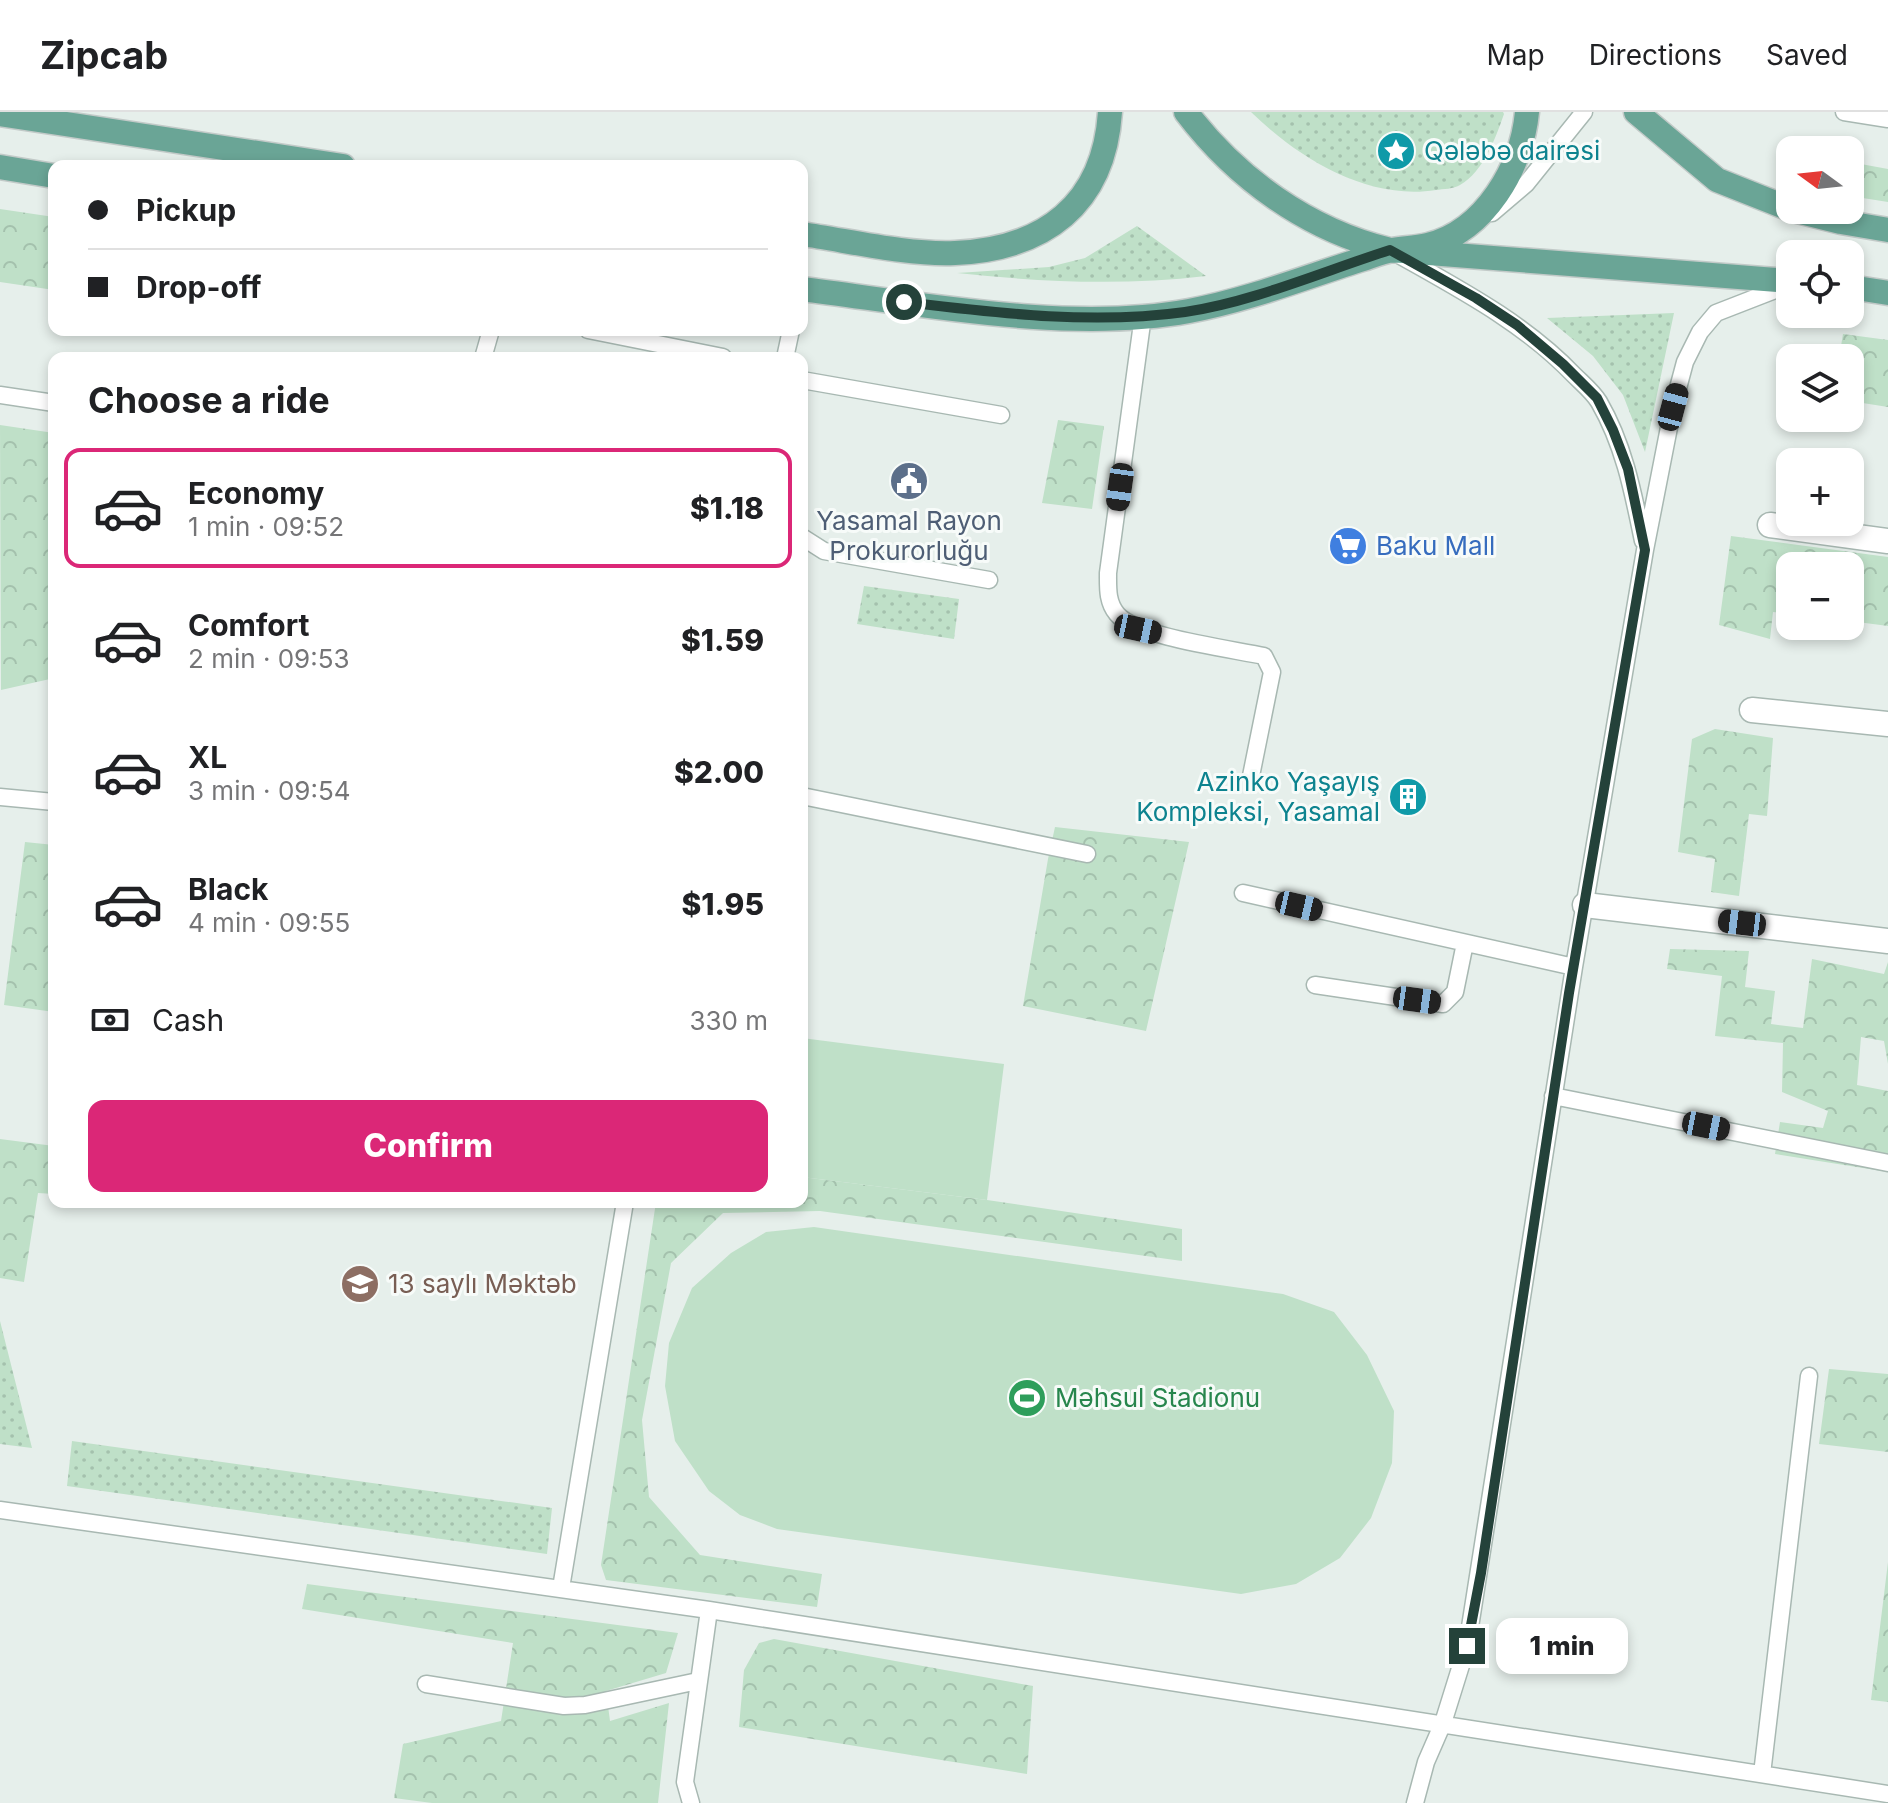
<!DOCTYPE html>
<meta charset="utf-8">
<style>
:root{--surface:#fff;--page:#f2f2f2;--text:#202124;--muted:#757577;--line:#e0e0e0;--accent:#db2777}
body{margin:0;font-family:Inter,sans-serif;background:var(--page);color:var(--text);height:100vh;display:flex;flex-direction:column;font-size:30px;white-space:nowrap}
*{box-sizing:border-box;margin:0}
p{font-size:26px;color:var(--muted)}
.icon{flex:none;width:44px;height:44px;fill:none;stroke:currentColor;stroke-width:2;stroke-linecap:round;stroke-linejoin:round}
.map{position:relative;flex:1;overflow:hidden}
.side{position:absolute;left:48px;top:240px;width:760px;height:856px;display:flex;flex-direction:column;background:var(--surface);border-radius:16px;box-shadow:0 4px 12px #0003}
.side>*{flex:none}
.top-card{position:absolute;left:48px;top:48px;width:760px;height:176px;border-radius:16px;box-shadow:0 4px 12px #0003;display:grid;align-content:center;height:176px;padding:0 40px;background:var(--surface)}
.needle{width:52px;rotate:285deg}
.controls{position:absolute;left:1776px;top:24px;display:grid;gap:16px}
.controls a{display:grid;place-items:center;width:88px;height:88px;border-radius:16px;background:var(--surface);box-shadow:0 4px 12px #0003;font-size:40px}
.end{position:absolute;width:36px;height:36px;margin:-18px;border:10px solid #24423a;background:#fff;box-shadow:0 0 0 4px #fff}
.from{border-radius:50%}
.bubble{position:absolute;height:56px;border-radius:16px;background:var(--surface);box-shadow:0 4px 12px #0003;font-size:26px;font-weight:800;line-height:56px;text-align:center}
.car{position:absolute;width:24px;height:48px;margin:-24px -12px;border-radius:10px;box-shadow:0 0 6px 2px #0007;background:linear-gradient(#222 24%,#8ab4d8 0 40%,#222 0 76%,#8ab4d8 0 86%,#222 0)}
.top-card b{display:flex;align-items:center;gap:28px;height:76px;font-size:30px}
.top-card b+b{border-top:2px solid var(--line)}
.top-card i{width:20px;height:20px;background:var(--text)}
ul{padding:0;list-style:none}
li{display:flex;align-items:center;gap:24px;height:120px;margin:0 16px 12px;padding:0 24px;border:4px solid transparent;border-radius:16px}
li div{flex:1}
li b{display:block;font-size:30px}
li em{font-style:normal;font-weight:800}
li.on{border-color:var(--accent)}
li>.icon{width:72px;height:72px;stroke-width:1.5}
h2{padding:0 40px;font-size:36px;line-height:96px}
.pay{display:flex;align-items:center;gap:20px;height:88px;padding:0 40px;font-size:30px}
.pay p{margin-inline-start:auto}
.action{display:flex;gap:16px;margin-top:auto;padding:16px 40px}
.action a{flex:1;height:92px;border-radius:16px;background:var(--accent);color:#fff;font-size:32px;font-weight:800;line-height:92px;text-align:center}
header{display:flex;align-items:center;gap:48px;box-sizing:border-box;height:112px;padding:0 40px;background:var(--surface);border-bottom:2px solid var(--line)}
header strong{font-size:38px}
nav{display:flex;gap:44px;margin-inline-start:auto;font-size:28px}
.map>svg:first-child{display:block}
.grass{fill:url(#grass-dots)}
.forest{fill:url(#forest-crowns)}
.pitch{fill:#bfe0c8}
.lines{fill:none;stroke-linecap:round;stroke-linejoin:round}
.service-casing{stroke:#a8b8b2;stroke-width:19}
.minor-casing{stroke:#a8b8b2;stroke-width:27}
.primary-casing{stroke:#c2cac8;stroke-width:27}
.service{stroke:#fff;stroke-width:16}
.minor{stroke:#fff;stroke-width:24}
.primary{stroke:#6aa596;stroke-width:24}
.route{stroke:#24423a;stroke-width:10}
.labels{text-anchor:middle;stroke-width:6;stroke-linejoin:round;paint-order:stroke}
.culture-label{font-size:26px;fill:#0d838f;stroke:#f7fbf9;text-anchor:start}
.service-label{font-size:26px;fill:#4e5e75;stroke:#f7fbf9}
.shop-label{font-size:26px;fill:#366cbe;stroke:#f7fbf9;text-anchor:start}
.education-label{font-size:26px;fill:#785e54;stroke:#f7fbf9;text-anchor:start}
.leisure-label{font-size:26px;fill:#27864d;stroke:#f7fbf9;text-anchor:start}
</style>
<header>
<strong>Zipcab</strong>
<nav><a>Map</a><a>Directions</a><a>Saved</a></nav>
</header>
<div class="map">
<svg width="1888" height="1691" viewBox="0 0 1888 1691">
<defs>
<pattern id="grass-dots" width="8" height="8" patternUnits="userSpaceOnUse" patternTransform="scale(2)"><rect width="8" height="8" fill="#bfe0c8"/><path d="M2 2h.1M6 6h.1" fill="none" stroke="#a4c1ad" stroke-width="1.8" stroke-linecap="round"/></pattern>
<pattern id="forest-crowns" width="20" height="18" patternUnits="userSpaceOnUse" patternTransform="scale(2)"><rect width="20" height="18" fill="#bfe0c8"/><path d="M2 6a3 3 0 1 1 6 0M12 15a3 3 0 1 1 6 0" fill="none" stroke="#a4c1ad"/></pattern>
</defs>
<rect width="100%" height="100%" fill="#e6efeb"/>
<!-- grass -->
<path class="grass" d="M1251,0H1503L1504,2C1495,27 1484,59 1460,73C1454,77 1443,77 1436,78C1367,89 1298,46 1251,0Z
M1137,114L1206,164C1122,174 1040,170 957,161L1049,155L1085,146Z
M1674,201L1645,340L1623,283L1593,244L1547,206Z
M864,474L959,487L954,527L857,512Z
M0,1209L32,1336L0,1332Z
M72,1329L552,1396L547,1442L67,1374Z"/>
<!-- forest -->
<path class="forest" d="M1850,50L1888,57V90L1850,84Z
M0,97L54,105V178L0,170Z
M1843,222L1888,228V295L1850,289V246H1839Z
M1058,308L1104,314L1092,397L1042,391Z
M0,313L54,321V484L50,567L1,578Z
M1731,424L1888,445V514L1850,509V454H1790V502L1773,500L1770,527L1719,513Z
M1715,617L1773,626L1767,704L1749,702L1739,784L1711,780L1715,747L1678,740L1692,627Z
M1055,715L1189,730L1146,919L1023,894L1048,747Z
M25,730L54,733V900L4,893Z
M1670,837L1749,839L1745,875L1775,879L1771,912L1803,916L1812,847L1884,862L1888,850V952L1884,929L1861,925L1857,973L1888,979V1060L1775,1042L1780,1010L1823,1016L1828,999L1782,980L1783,931L1715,924L1722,864L1667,857Z
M0,1027L54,1034V1082L38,1081L24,1170L0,1166Z
M802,1065L987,1088L1182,1117V1149L820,1099L723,1101L671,1151L642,1308L649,1385L700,1443L822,1462L817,1495L606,1468L601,1453L656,1090H802Z
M1829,1257L1888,1262V1340L1819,1332Z
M1888,1450V1590L1871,1588Z
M307,1472L678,1521L666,1561L606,1579L610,1609L669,1591L658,1691H432L394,1686L403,1632L501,1609L513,1531L302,1497Z
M774,1527L1033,1574L1027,1662L739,1615L744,1558L759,1531Z"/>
<!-- pitch -->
<path class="pitch" d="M802,926L1004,952L987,1088L802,1065Z
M814,1115L1283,1182L1334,1200L1367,1243L1394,1299L1392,1351L1371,1406L1340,1446L1296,1472L1241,1482L777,1417L740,1403L709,1379L675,1329L665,1274L669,1231L692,1176L731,1141L766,1120Z"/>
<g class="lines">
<!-- service casing -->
<g class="service-casing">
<path id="service" d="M1844,0L1888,7
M1492,101L1526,72L1584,0
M1399,143C1461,178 1524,211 1574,263C1582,271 1593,280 1599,290C1624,333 1633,380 1643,429
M1143,204L1108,461C1108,476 1107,490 1117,502C1136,525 1232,537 1264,544L1272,560L1251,664
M588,218L723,245
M483,246L491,218
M785,246L791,218
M802,268L1001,303
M0,283L54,291
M802,425L824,439L989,468
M802,684L1087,742
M0,685L54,690
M1243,781L1574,855
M1315,873L1443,892L1455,880L1465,831
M1553,984L1888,1051
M0,1398L709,1498L1888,1682
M561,1476L625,1090
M426,1572L564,1594L585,1593L698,1569
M1762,1662L1809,1264
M691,1691L685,1670L709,1498
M1415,1691L1426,1650L1443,1611L1467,1534L1574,855L1645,438L1673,295L1685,250L1700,220L1716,201L1788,173"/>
</g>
<!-- minor casing -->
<g class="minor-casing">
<path id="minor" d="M1770,413L1888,429
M1752,598L1888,612
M1585,793L1888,829"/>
</g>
<!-- primary casing -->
<g class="primary-casing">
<path id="primary" d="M1186,0C1237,67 1308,118 1390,138L1790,169
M1636,0L1717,68L1790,97
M0,2L343,54
M0,55L54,64
M1793,98L1841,110L1888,118
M802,122C850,129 907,143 955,141C1044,137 1104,93 1110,0
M1850,175L1888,181
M802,177C921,192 1071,221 1189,199C1248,188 1306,165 1363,147C1372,144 1382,140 1392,138C1404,136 1416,136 1428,133C1485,119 1522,55 1527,0"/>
</g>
<!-- service -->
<use href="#service" class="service"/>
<!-- minor -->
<use href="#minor" class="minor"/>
<!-- primary -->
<use href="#primary" class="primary"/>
</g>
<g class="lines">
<!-- route -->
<path class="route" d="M904,190C997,201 1092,213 1185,200C1253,190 1324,159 1390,138L1476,186L1517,213L1563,252L1597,286L1613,318L1628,357L1645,438L1569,881L1481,1461L1467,1534"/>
</g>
<!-- icons -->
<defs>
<g id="sight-disc" transform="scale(2)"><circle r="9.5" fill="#0f9aa8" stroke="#f7fbf9"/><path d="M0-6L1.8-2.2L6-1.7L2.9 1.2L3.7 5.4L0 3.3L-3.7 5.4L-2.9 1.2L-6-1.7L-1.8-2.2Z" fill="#fff"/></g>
<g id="civic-disc" transform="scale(2)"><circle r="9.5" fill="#5c6f8a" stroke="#f7fbf9"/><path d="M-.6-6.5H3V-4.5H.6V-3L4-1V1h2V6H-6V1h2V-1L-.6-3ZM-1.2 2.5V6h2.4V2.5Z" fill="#fff"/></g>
<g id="supermarket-disc" transform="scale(2)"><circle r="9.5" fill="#3f7fe0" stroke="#f7fbf9"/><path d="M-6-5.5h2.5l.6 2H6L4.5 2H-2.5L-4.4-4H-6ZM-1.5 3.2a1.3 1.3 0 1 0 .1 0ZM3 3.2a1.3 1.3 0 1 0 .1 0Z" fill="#fff"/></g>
<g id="building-disc" transform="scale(2)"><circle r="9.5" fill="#0f9aa8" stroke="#f7fbf9"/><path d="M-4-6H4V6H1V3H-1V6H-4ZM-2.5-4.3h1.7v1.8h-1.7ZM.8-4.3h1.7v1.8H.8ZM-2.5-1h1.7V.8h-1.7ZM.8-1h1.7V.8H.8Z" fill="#fff"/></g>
<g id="school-disc" transform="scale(2)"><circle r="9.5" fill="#8d6e63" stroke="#f7fbf9"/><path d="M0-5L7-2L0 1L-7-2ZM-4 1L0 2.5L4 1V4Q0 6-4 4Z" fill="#fff"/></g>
<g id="stadium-disc" transform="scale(2)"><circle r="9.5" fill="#2e9e5b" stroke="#f7fbf9"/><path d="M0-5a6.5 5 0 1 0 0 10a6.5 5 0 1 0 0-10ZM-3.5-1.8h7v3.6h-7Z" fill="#fff"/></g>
</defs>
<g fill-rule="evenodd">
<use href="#sight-disc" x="1396" y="39"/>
<use href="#civic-disc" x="909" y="369"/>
<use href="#supermarket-disc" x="1348" y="434"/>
<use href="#building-disc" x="1408" y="685"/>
<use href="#school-disc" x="360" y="1172"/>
<use href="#stadium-disc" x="1027" y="1286"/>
</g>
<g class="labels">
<!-- culture labels -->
<g class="culture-label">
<text x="1424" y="48">Qələbə dairəsi</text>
<text x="1380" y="679" text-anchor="end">Azinko Yaşayış<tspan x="1380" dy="30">Kompleksi, Yasamal</tspan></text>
</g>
<!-- service labels -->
<g class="service-label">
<text x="909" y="418">Yasamal Rayon<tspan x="909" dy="30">Prokurorluğu</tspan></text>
</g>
<!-- shop labels -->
<g class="shop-label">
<text x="1376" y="443">Baku Mall</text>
</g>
<!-- education labels -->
<g class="education-label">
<text x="388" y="1181">13 saylı Məktəb</text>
</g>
<!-- leisure labels -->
<g class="leisure-label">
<text x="1055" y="1295">Məhsul Stadionu</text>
</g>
</g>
</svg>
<div class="controls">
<a><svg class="needle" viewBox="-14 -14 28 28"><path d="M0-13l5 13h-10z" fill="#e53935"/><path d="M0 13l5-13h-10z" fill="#757577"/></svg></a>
<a><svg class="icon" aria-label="locate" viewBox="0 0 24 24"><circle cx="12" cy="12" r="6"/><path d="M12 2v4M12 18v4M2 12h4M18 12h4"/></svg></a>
<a><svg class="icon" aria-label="layers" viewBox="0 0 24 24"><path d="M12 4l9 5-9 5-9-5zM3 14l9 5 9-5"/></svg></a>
<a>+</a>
<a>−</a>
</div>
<i class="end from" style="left:904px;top:190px"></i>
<i class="end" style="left:1467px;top:1534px"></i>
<div class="bubble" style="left:1496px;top:1506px;width:132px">1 min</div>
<i class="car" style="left:1673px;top:295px;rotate:15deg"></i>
<i class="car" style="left:1120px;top:375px;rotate:188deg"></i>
<i class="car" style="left:1138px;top:517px;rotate:102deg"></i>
<i class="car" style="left:1299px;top:794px;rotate:103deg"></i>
<i class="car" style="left:1742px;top:811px;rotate:277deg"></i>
<i class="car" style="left:1417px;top:888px;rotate:98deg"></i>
<i class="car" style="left:1706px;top:1014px;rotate:101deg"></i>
<div class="top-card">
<b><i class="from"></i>Pickup</b>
<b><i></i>Drop-off</b>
</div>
<section class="side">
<h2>Choose a ride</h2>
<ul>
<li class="on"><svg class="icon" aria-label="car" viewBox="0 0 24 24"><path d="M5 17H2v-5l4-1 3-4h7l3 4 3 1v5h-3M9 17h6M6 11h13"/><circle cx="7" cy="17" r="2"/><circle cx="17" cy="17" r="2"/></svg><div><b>Economy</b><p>1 min · 09:52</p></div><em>$1.18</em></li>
<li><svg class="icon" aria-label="car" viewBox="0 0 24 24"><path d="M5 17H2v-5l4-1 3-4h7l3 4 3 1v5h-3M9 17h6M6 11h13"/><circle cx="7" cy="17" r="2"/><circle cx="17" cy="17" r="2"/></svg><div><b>Comfort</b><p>2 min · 09:53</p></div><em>$1.59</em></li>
<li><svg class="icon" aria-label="car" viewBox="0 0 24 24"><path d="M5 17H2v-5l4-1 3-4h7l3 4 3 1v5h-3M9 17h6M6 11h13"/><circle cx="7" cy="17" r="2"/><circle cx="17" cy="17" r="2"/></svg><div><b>XL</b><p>3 min · 09:54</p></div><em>$2.00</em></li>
<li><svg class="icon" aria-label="car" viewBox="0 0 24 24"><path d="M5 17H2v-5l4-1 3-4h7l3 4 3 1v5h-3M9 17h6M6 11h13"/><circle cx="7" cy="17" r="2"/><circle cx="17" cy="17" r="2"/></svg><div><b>Black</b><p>4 min · 09:55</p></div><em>$1.95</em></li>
</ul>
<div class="pay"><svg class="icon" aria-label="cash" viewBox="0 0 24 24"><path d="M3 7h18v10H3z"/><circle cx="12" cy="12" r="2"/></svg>Cash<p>330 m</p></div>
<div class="action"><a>Confirm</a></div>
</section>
</div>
